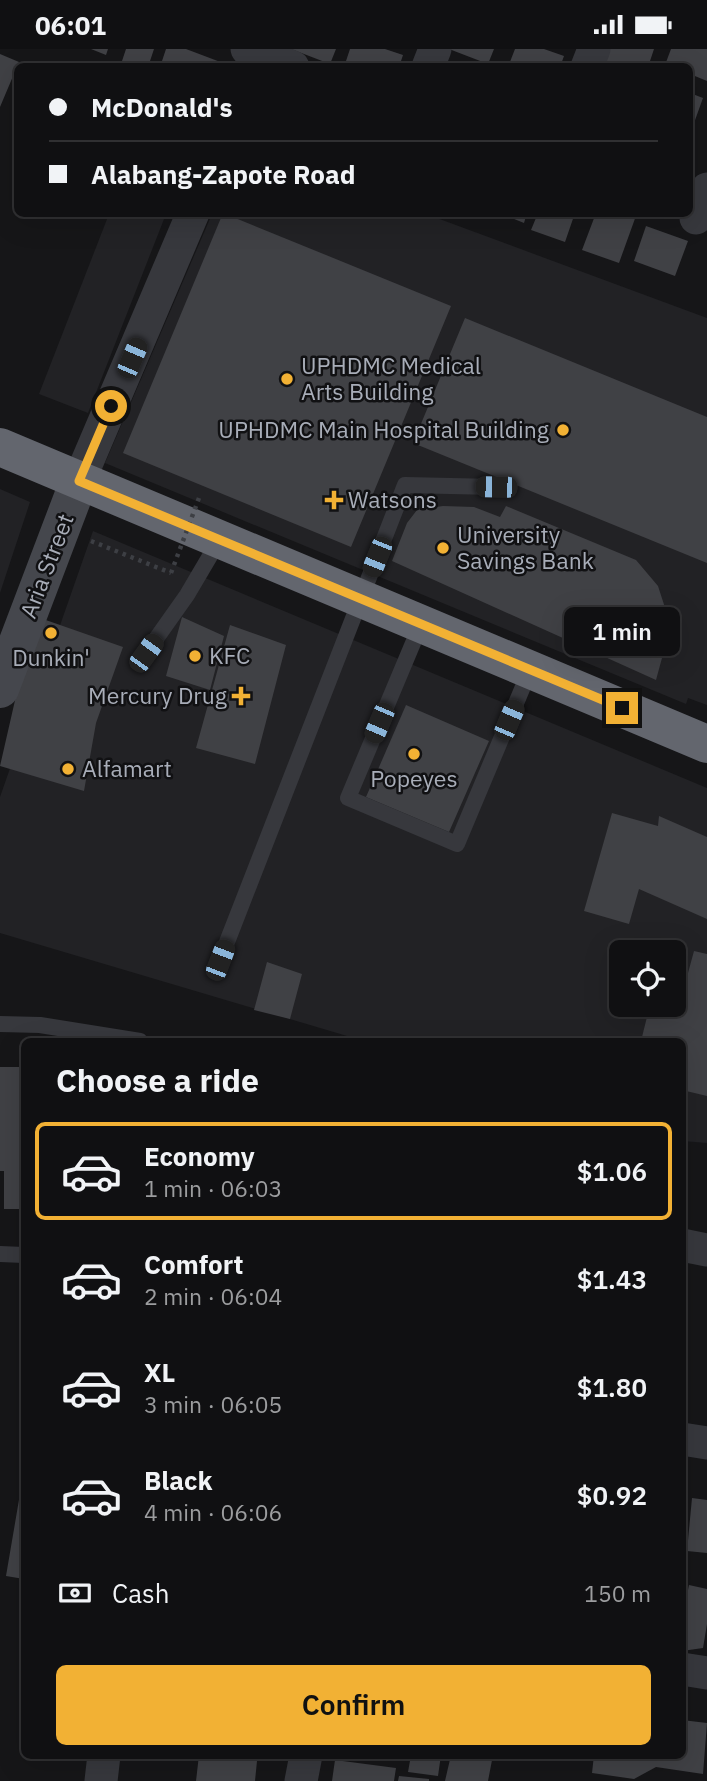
<!DOCTYPE html>
<meta charset="utf-8">
<style>
:root{--surface:#101012;--page:#1e1e20;--text:#f1f3f6;--muted:#9c9d9f;--line:#303032;--accent:#f2b134}
body{margin:0;font-family:"IBM Plex Sans",sans-serif;background:var(--page);color:var(--text);height:100vh;display:flex;flex-direction:column;font-size:26px;white-space:nowrap}
*{box-sizing:border-box;margin:0}
p{font-size:23px;color:var(--muted)}
.icon{flex:none;width:38px;height:38px;fill:none;stroke:currentColor;stroke-width:2;stroke-linecap:round;stroke-linejoin:round}
.map{position:relative;flex:1;overflow:hidden}
.panel{position:absolute;left:21px;top:989px;width:665px;height:721px;display:flex;flex-direction:column;background:var(--surface);border-radius:10px;box-shadow:0 7px 28px #0002,0 0 0 2px var(--line)}
.panel>*{flex:none}
.guide{position:absolute;left:14px;top:14px;width:679px;height:154px;border-radius:10px;box-shadow:0 7px 28px #0002,0 0 0 2px var(--line);display:grid;align-content:center;height:154px;padding:0 35px;background:var(--surface)}
.controls{position:absolute;left:609px;top:891px;display:grid;gap:14px}
.controls a{display:grid;place-items:center;width:77px;height:77px;border-radius:10px;background:var(--surface);box-shadow:0 7px 28px #0002,0 0 0 2px var(--line);font-size:35px}
.end{position:absolute;width:32px;height:32px;margin:-16px;border:9px solid #f2b134;background:#111;box-shadow:0 0 0 4px #111}
.from{border-radius:50%}
.bubble{position:absolute;height:49px;border-radius:10px;background:var(--surface);box-shadow:0 7px 28px #0002,0 0 0 2px var(--line);font-size:23px;font-weight:600;line-height:49px;text-align:center}
.car{position:absolute;width:21px;height:42px;margin:-21px -10px;border-radius:9px;box-shadow:0 0 5px 2px #0007;background:linear-gradient(#222 24%,#8ab4d8 0 40%,#222 0 76%,#8ab4d8 0 86%,#222 0)}
.guide b{display:flex;align-items:center;gap:24px;height:66px;font-size:26px}
.guide b+b{border-top:2px solid var(--line)}
.guide i{width:18px;height:18px;background:var(--text)}
ul{padding:0;list-style:none}
li{display:flex;align-items:center;gap:21px;height:98px;margin:0 14px 10px;padding:0 21px;border:4px solid transparent;border-radius:10px}
li div{flex:1}
li b{display:block;font-size:26px}
li em{font-style:normal;font-weight:600}
li.active{border-color:var(--accent)}
li>.icon{width:63px;height:63px;stroke-width:1.5}
h2{padding:0 35px;font-size:32px;line-height:84px}
.pay{display:flex;align-items:center;gap:18px;height:77px;padding:0 35px;font-size:26px}
.pay p{margin-inline-start:auto}
.primary-button{display:flex;gap:14px;margin-top:auto;padding:14px 35px}
.primary-button a{flex:1;height:80px;border-radius:10px;background:var(--accent);color:#111;font-size:28px;font-weight:600;line-height:80px;text-align:center}
.status{display:flex;justify-content:space-between;align-items:center;height:49px;padding:0 35px;background:var(--surface);direction:ltr}
.status svg{height:19px;fill:currentColor}
.map>svg:first-child{display:block}
.built{fill:#222225;fill-rule:evenodd}
.building{fill:#404145}
.lines{fill:none;stroke-linecap:round;stroke-linejoin:round}
.path{stroke:#3d3f44;stroke-width:4.5;stroke-dasharray:3.5 5;stroke-linecap:butt}
.lane{stroke:#37383d;stroke-width:16}
.street{stroke:#37383d;stroke-width:33}
.secondary{stroke:#45474d;stroke-width:38}
.highway{stroke:#63666e;stroke-width:38}
.path-bridge{stroke:#3d3f44;stroke-width:4.5;stroke-dasharray:3.5 5;stroke-linecap:butt}
.route{stroke:#f2b134;stroke-width:9}
.poi-dot{fill:#f2b134;stroke:#111113;stroke-width:2.5}
.labels{text-anchor:middle;stroke-width:5;stroke-linejoin:round;paint-order:stroke}
.poi-label{font-size:23px;fill:#a8adb8;stroke:#111113;text-anchor:start}
.street-label{font-size:23px;fill:#a8adb8;stroke:#111113}
</style>
<div class="status"><b>06:01</b><svg viewBox="0 0 49 12"><path d="M0 12V9h3v3zM5 12V6h3v6zM10 12V3h3v9zM15 12V0h3v12zM26 1h20v11H26zM47 4h2v5h-2z"/></svg></div>
<div class="map">
<svg width="707" height="1732" viewBox="0 0 707 1732">
<rect width="100%" height="100%" fill="#161618"/>
<!-- built -->
<path class="built" d="M109,165H166L88,364L39,345Z
M212,165H426L707,269V656L688,649L686,655L105,414Z
M0,440L30,453L0,544Z
M93,482L707,739V1094L683,1092L682,992H364L0,884V748ZM621,903H674V956H621Z"/>
<!-- building -->
<path class="building" d="M91,0H108L106,6Z
M126,0H154L148,18H120Z
M166,0H186L223,14L222,18H160Z
M291,0H336L330,15Z
M350,0H385L403,6L399,18H344Z
M449,0H494L488,15Z
M515,0H544L564,7L560,18H508Z
M604,0H654L648,18H598Z
M671,0H707V32L690,25V18L665,16Z
M0,5L19,13L0,58Z
M690,44L703,49L690,85Z
M223,164L451,257L351,498L123,404Z
M499,164H527L524,174Z
M538,164H575L565,193L531,181Z
M596,164H637L619,214L582,201Z
M646,177L688,192L675,227L634,212Z
M465,269L707,368V514L413,394Z
M443,457L474,458L500,468L506,457L636,511L658,537L668,568L665,598L656,631L392,512L407,474L417,461Z
M182,568L224,587L210,641L166,627Z
M40,569L123,598L96,674L84,742L0,717L16,647Z
M230,576L286,596L255,715L196,699Z
M406,656L489,692L449,783L366,748Z
M612,764L658,777L659,767L707,788V870L639,840L629,875L584,862Z
M694,902L707,905V1047L682,1041V992H641L650,956H674V920L688,924Z
M267,913L302,925L290,970L254,961Z
M0,1018H24V1160H4V1122H0Z
M21,1439L24,1440V1530L6,1527Z
M692,1449L707,1451V1504L687,1502Z
M689,1536L707,1540V1575L703,1599L682,1602V1571Z
M682,1671L707,1674L703,1725L656,1718L634,1730L592,1724L594,1706H682Z
M199,1706L257,1712L255,1732H196Z
M411,1706H441L438,1727L408,1723Z
M451,1706H493L488,1732H445Z
M335,1711L396,1719L394,1732H332Z
M399,1727L429,1730V1732H398Z"/>
<g class="lines">
<!-- path -->
<path class="path" d="M91,492L171,524"/>
<!-- lane -->
<path class="lane" d="M421,575L348,749L457,795L530,621
M146,604L187,546L220,490
M220,911L405,436L496,438
M0,975L40,976L140,992
M0,1205L24,1206"/>
<!-- street -->
<path class="street" d="M247,0L293,18
M428,18L435,0
M587,18L594,0
M696,169L707,140
M79,432L193,164
M682,1196L707,1201
M682,1390L707,1394
M682,1620L707,1624
M101,1732L104,1706
M301,1732L306,1706"/>
<!-- secondary -->
<path class="secondary" d="M0,640L79,432"/>
<!-- highway -->
<path class="highway" d="M0,398L707,695"/>
<!-- path-bridge -->
<path class="path-bridge" d="M171,524L199,449"/>
</g>
<g class="lines">
<!-- route -->
<path class="route" d="M111,357L79,432L622,659"/>
</g>
<!-- markers -->
<g class="poi-dot">
<circle cx="287" cy="330" r="7"/>
<circle cx="563" cy="381" r="7"/>
<path d="M330.5 440.5h7v7h7v7h-7v7h-7v-7h-7v-7h7z"/>
<circle cx="443" cy="499" r="7"/>
<circle cx="51" cy="584" r="7"/>
<circle cx="195" cy="607" r="7"/>
<path d="M237.5 636.5h7v7h7v7h-7v7h-7v-7h-7v-7h7z"/>
<circle cx="414" cy="705" r="7"/>
<circle cx="68" cy="720" r="7"/>
</g>
<g class="labels">
<!-- poi labels -->
<g class="poi-label">
<text x="301" y="325">UPHDMC Medical<tspan x="301" dy="26">Arts Building</tspan></text>
<text x="549" y="389" text-anchor="end">UPHDMC Main Hospital Building</text>
<text x="348" y="459">Watsons</text>
<text x="457" y="494">University<tspan x="457" dy="26">Savings Bank</tspan></text>
<text x="209" y="615">KFC</text>
<text x="51" y="617" text-anchor="middle">Dunkin'</text>
<text x="227" y="655" text-anchor="end">Mercury Drug</text>
<text x="82" y="728">Alfamart</text>
<text x="414" y="738" text-anchor="middle">Popeyes</text>
</g>
<!-- street labels -->
<g class="street-label">
<text transform="translate(47 517) rotate(-69)" y="8">Aria Street</text>
</g>
</g>
</svg>
<div class="controls">
<a><svg class="icon" aria-label="locate" viewBox="0 0 24 24"><circle cx="12" cy="12" r="6"/><path d="M12 2v4M12 18v4M2 12h4M18 12h4"/></svg></a>
</div>
<i class="end from" style="left:111px;top:357px"></i>
<i class="end" style="left:622px;top:659px"></i>
<div class="bubble" style="left:564px;top:558px;width:116px">1 min</div>
<i class="car" style="left:132px;top:309px;rotate:23deg"></i>
<i class="car" style="left:496px;top:438px;rotate:271deg"></i>
<i class="car" style="left:377px;top:508px;rotate:202deg"></i>
<i class="car" style="left:146px;top:604px;rotate:36deg"></i>
<i class="car" style="left:509px;top:671px;rotate:23deg"></i>
<i class="car" style="left:379px;top:674px;rotate:203deg"></i>
<i class="car" style="left:220px;top:911px;rotate:21deg"></i>
<div class="guide">
<b><i class="from"></i>McDonald's</b>
<b><i></i>Alabang-Zapote Road</b>
</div>
<section class="panel">
<h2>Choose a ride</h2>
<ul>
<li class="active"><svg class="icon" aria-label="car" viewBox="0 0 24 24"><path d="M5 17H2v-5l4-1 3-4h7l3 4 3 1v5h-3M9 17h6M6 11h13"/><circle cx="7" cy="17" r="2"/><circle cx="17" cy="17" r="2"/></svg><div><b>Economy</b><p>1 min · 06:03</p></div><em>$1.06</em></li>
<li><svg class="icon" aria-label="car" viewBox="0 0 24 24"><path d="M5 17H2v-5l4-1 3-4h7l3 4 3 1v5h-3M9 17h6M6 11h13"/><circle cx="7" cy="17" r="2"/><circle cx="17" cy="17" r="2"/></svg><div><b>Comfort</b><p>2 min · 06:04</p></div><em>$1.43</em></li>
<li><svg class="icon" aria-label="car" viewBox="0 0 24 24"><path d="M5 17H2v-5l4-1 3-4h7l3 4 3 1v5h-3M9 17h6M6 11h13"/><circle cx="7" cy="17" r="2"/><circle cx="17" cy="17" r="2"/></svg><div><b>XL</b><p>3 min · 06:05</p></div><em>$1.80</em></li>
<li><svg class="icon" aria-label="car" viewBox="0 0 24 24"><path d="M5 17H2v-5l4-1 3-4h7l3 4 3 1v5h-3M9 17h6M6 11h13"/><circle cx="7" cy="17" r="2"/><circle cx="17" cy="17" r="2"/></svg><div><b>Black</b><p>4 min · 06:06</p></div><em>$0.92</em></li>
</ul>
<div class="pay"><svg class="icon" aria-label="cash" viewBox="0 0 24 24"><path d="M3 7h18v10H3z"/><circle cx="12" cy="12" r="2"/></svg>Cash<p>150 m</p></div>
<div class="primary-button"><a>Confirm</a></div>
</section>
</div>
